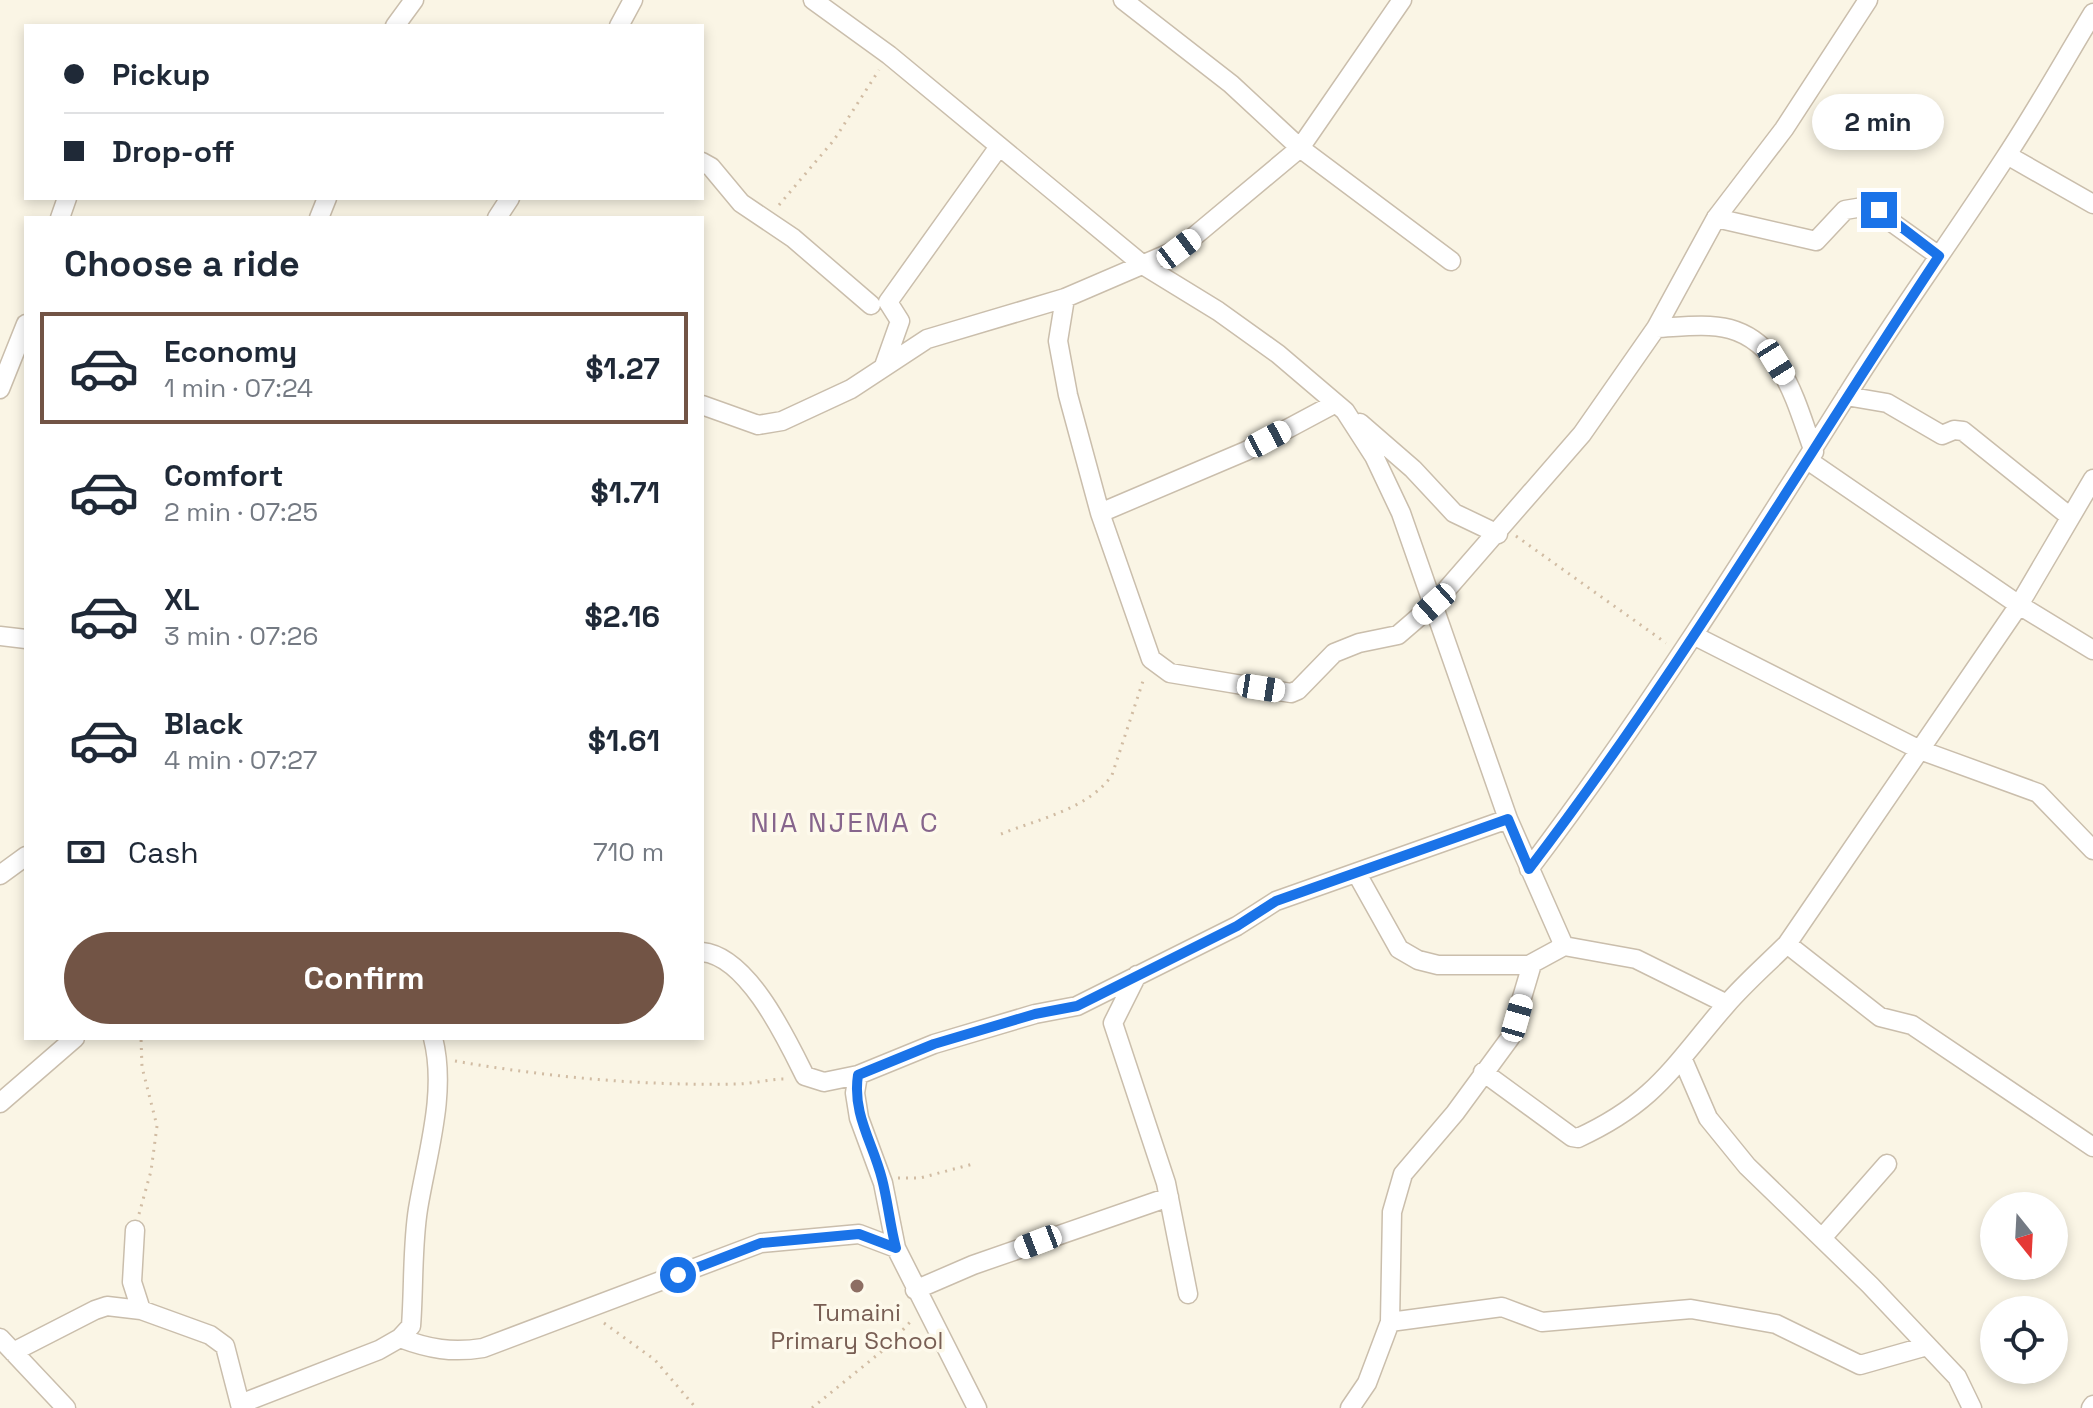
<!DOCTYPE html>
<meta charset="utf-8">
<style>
:root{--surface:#fff;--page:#f2f2f3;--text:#1f2937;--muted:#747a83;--line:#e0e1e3;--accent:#725445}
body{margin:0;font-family:"Space Grotesk",sans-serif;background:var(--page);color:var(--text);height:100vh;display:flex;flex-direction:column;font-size:30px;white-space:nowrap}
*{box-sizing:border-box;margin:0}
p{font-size:26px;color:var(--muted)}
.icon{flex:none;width:44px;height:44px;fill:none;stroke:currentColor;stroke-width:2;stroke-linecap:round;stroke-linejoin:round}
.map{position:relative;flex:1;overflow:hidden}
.sheet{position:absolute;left:24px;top:216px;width:680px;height:824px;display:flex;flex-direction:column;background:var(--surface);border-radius:0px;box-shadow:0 4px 12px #0003}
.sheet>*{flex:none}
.guide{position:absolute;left:24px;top:24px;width:680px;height:176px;border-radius:0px;box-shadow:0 4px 12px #0003;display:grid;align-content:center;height:176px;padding:0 40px;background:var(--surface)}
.needle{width:52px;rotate:162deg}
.tools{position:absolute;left:1980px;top:1192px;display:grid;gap:16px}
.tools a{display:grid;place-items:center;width:88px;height:88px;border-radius:50%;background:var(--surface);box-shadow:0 4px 12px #0003;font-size:40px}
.end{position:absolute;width:36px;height:36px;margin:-18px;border:10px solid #1a73e8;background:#fff;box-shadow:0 0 0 4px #fff}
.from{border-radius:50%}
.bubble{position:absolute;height:56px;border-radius:28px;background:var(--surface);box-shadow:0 4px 12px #0003;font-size:26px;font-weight:800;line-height:56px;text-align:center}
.car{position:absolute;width:24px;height:48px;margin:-24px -12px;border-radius:10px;box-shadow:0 0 6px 2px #0007;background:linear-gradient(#fff 24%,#345 0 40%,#fff 0 76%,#345 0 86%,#fff 0)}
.guide b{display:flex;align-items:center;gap:28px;height:76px;font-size:30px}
.guide b+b{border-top:2px solid var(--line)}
.guide i{width:20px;height:20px;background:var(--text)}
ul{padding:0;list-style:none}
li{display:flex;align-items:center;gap:24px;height:112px;margin:0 16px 12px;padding:0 24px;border:4px solid transparent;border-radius:0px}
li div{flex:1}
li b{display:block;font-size:30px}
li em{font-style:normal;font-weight:800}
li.current{border-color:var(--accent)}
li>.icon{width:72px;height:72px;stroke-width:1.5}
h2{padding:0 40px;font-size:36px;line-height:96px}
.pay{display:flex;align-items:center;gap:20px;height:88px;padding:0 40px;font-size:30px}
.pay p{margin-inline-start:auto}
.button{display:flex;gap:16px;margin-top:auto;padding:16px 40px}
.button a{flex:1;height:92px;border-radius:48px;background:var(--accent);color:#fff;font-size:32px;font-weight:800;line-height:92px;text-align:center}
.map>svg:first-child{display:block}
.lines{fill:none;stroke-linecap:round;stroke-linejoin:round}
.minor-casing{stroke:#cabeac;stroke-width:21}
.path{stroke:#d1bca3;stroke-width:3;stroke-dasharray:2 6;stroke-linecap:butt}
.minor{stroke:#fff;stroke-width:18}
.route{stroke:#1a73e8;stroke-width:10}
.education-dot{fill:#8d6e63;stroke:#fdf9eb;stroke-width:3}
.labels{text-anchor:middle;stroke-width:7;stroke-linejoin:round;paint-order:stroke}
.education-label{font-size:24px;fill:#785e54;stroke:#fdf9eb}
.quarter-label{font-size:28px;letter-spacing:2px;fill:#86658c;stroke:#fdf9eb}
</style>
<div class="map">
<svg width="2093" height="1408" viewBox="0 0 2093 1408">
<rect width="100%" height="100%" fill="#faf5e5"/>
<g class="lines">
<!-- minor casing -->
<g class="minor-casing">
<path id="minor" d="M813,0L889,55L1143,265L1218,311L1278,354L1345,411L1374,456L1401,513L1508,819L1564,946
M1123,0L1231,84L1300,148L1451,261
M395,26L414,0
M619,26L633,0
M2007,155L2093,204
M702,162L711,167L741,203L793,238L871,305
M60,218L67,198
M319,218L327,198
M497,218L510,198
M1716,218L1816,241L1845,210L1869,206L1939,256
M1065,298L1058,341L1068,395L1100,513L1151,659L1170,673L1291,693L1298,690L1334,653L1359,643L1398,635L1434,604L1582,434L1656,328L1716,218L1784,129L1868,0
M1656,328C1680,327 1707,323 1730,329C1784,344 1797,407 1814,452
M884,366L900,321L888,302L998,148
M0,389L26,324
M1846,396L1887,403L1942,435L1954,430L1963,431L2069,516
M702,405L758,425L782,421L851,389L927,339L1065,298L1179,249L1300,148L1402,0
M1360,423L1413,469L1454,513L1498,534
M1809,461L2019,605L2093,650
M1100,513L1246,451L1334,404
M0,636L26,639
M1695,636L1920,750L2038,793L2093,850
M1529,869C1644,717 1745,557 1847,395C1897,315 1953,238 2005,158C2036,111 2064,61 2093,13
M1357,874L1399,949L1418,960L1438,965H1529L1564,946L1636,959L1727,1004
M0,875L26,856
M1787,944L2019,605L2093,479
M702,952C748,956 787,1040 805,1076L824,1082L858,1075L934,1044L1035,1014L1077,1006L1237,926L1276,901L1508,819
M1137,975L1113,1023L1166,1183L1188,1294
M1683,1060L1708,1118L1747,1166L1870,1285L1957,1377L1972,1408
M1483,1072L1572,1137L1578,1138C1656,1102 1673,1066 1726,1005C1745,983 1767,964 1787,944L1880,1017L1912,1025L2093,1147
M858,1075L855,1093L859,1118L883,1183L896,1248L977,1408
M0,1103L75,1038
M135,1230L132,1282L141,1310L210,1335L225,1346L241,1408
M1822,1238L1887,1164
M915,1290L973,1265L1169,1197
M1390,1322L1502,1307L1542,1322L1691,1309L1776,1324L1860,1365L1927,1346
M0,1338L66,1408
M400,1338C429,1349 452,1353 483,1348L761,1243L859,1234L896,1248
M13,1352L95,1310L107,1306L141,1310
M240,1404L379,1350L400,1338L411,1326C414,1288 412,1247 418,1209C427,1154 447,1093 433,1038
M1350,1408L1367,1383L1390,1322L1392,1212L1403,1174L1455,1113L1510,1038L1532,964
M2091,1408L2093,1405"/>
</g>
<!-- path -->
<path class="path" d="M779,205L834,140L879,70
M1516,536L1666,643
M1001,834C1038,819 1089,809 1112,775L1144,678
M455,1061C547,1077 643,1086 736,1084C753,1084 769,1079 785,1079
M898,1178H920L973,1164
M139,1214L151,1171L157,1126L142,1067L141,1038
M604,1323L655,1360L696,1408
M812,1408L887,1347L911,1321"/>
<!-- minor -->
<use href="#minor" class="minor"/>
</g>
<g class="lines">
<!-- route -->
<path class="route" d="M678,1275L761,1243L859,1234L896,1248C890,1226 888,1202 882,1179C873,1143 852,1114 858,1075L934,1044L1035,1014L1077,1006L1237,926L1276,901L1508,819L1529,869C1679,673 1803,461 1939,256L1879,210"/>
</g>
<!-- markers -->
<circle class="education-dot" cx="857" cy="1286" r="8"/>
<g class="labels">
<!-- education labels -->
<g class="education-label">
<text x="857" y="1321">Tumaini<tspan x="857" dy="28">Primary School</tspan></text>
</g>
<!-- quarter labels -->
<g class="quarter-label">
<text x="845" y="832">NIA NJEMA C</text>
</g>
</g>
</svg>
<div class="tools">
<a><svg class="needle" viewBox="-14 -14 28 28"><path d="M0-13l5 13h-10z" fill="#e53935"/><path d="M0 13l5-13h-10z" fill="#747a83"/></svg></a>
<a><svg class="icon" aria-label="locate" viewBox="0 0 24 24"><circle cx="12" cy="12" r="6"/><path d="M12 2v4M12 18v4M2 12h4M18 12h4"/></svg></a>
</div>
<i class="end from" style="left:678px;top:1275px"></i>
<i class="end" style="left:1879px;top:210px"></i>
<div class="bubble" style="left:1812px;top:94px;width:132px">2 min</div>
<i class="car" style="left:1179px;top:249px;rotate:53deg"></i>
<i class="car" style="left:1776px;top:362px;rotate:148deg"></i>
<i class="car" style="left:1268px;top:439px;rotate:62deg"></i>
<i class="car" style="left:1434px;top:604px;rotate:228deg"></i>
<i class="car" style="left:1261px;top:688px;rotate:99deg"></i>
<i class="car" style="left:1517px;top:1018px;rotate:16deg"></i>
<i class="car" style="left:1038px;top:1242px;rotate:249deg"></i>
<div class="guide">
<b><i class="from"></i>Pickup</b>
<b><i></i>Drop-off</b>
</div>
<section class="sheet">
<h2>Choose a ride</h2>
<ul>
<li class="current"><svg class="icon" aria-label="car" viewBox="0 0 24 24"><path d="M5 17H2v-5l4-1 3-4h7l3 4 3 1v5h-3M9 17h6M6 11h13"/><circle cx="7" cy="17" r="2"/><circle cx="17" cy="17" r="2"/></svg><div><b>Economy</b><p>1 min · 07:24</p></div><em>$1.27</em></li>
<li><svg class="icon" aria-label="car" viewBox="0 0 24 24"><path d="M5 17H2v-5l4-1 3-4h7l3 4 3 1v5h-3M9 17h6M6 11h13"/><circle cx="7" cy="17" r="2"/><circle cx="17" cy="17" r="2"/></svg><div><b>Comfort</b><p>2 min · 07:25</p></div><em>$1.71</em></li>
<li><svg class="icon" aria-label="car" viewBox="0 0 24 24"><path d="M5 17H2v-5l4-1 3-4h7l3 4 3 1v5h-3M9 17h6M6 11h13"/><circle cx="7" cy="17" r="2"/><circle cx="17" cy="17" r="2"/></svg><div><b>XL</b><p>3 min · 07:26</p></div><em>$2.16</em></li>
<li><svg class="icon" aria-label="car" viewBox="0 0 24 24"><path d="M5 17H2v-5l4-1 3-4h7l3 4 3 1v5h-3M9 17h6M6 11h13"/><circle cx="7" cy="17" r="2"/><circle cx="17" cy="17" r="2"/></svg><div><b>Black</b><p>4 min · 07:27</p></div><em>$1.61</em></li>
</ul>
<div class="pay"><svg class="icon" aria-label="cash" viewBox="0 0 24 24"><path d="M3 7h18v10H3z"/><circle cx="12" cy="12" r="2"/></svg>Cash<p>710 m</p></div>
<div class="button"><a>Confirm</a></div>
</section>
</div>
